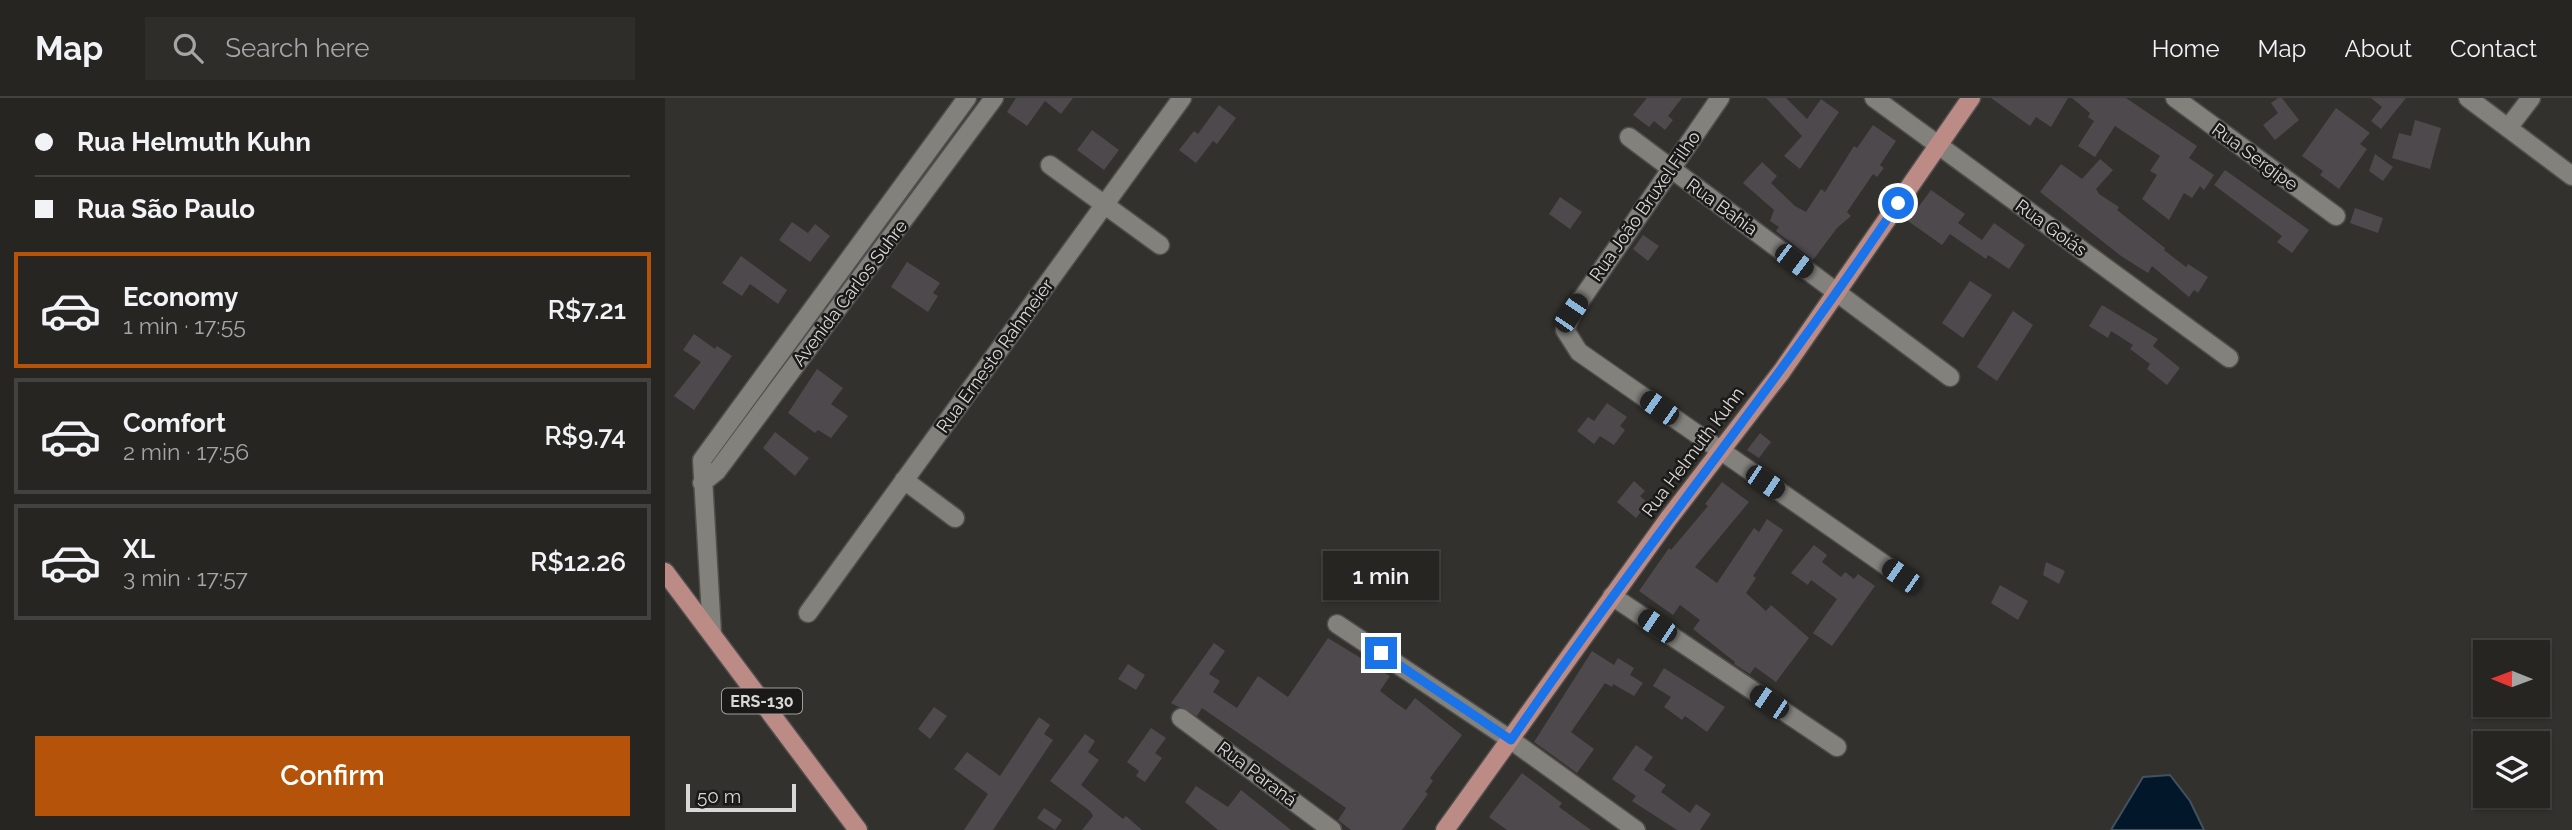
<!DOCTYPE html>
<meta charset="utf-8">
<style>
:root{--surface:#262522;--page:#2e2d2a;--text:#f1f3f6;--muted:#a4a5a5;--line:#424240;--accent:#b45309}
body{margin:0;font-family:Raleway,sans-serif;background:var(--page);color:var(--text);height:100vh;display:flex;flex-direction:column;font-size:26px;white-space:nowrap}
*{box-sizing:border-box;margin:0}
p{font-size:23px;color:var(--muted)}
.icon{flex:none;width:38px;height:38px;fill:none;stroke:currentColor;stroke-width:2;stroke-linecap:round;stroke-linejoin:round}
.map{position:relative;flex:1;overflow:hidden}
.sheet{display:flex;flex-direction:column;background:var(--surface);width:665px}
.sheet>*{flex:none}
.hud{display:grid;align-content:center;height:154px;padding:0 35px;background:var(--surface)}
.needle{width:46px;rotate:271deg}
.tools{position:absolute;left:1808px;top:542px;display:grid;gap:14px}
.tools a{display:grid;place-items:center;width:77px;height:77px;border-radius:0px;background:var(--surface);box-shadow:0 2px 5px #0004,0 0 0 2px var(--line);font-size:35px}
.scale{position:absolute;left:21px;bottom:18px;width:110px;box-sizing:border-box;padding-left:7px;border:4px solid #d9d8d6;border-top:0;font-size:19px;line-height:24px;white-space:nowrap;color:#d9d8d6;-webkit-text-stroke:5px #1a1918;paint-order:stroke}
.end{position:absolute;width:32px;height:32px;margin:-16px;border:9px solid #1a73e8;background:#fff;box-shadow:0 0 0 4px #fff}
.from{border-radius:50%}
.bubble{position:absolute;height:49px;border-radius:0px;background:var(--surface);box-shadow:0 2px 5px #0004,0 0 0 2px var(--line);font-size:23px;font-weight:600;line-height:49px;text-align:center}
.car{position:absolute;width:21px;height:42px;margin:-21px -10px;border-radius:9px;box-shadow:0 0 5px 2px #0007;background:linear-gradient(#222 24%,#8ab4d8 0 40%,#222 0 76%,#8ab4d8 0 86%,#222 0)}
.hud b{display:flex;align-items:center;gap:24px;height:66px;font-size:26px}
.hud b+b{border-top:2px solid var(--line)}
.hud i{width:18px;height:18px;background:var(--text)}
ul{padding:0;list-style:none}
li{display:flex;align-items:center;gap:21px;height:116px;margin:0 14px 10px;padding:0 21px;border:4px solid var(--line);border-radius:0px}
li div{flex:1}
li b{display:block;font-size:26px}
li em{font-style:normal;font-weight:600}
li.current{border-color:var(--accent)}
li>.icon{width:63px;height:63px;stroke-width:1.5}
.button{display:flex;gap:14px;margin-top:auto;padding:14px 35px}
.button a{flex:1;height:80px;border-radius:0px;background:var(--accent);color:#fff;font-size:28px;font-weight:600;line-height:80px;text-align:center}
header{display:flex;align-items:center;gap:42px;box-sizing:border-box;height:98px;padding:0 35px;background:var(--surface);border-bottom:2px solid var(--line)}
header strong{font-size:33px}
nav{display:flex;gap:38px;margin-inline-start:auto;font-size:24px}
.search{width:490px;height:63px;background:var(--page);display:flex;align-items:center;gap:18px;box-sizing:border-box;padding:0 24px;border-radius:0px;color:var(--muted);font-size:26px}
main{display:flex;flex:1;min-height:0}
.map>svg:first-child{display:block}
.water{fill:#03172b;stroke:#43515e;stroke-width:2}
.building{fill:#4e494c}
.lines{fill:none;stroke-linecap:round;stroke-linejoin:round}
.minor-casing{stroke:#504e4c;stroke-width:21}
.major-casing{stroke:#504e4c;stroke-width:21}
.minor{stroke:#82817c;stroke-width:18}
.major{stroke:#bd8b86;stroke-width:18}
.route{stroke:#1a73e8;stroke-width:9}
.labels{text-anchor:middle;stroke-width:5;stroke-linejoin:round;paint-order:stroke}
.shield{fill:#1a1918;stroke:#a09f9d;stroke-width:2}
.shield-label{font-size:16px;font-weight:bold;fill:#d9d8d6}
.street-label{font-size:18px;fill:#d9d8d6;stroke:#1a1918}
</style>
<header>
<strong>Map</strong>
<div class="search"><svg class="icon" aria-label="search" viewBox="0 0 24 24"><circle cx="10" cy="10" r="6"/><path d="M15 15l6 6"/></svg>Search here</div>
<nav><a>Home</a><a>Map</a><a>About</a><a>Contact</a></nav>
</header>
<main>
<section class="sheet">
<div class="hud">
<b><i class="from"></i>Rua Helmuth Kuhn</b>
<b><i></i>Rua São Paulo</b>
</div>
<ul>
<li class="current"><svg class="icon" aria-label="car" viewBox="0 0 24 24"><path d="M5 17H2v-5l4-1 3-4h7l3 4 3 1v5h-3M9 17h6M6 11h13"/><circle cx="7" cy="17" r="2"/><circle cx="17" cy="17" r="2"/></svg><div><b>Economy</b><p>1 min · 17:55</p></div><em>R$7.21</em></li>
<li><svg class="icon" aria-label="car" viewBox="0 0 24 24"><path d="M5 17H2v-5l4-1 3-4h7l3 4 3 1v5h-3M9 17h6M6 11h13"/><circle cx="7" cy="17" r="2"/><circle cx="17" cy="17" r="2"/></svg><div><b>Comfort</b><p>2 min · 17:56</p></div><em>R$9.74</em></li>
<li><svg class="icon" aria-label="car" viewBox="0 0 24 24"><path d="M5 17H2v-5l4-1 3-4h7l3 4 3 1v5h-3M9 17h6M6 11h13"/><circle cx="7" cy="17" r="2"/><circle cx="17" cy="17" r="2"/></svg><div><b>XL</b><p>3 min · 17:57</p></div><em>R$12.26</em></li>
</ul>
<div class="button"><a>Confirm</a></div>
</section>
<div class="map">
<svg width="1907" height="732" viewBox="0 0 1907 732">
<rect width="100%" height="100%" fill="#33312d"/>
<!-- water -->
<path class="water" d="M1505,677L1525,703L1539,732H1446L1478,679Z"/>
<!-- building -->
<path class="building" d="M351,0H408L396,16L380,3L362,28L342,14Z
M982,0H1017L1003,18L1008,22L1000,32L989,23L984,29L968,17Z
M1101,0H1121L1142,21L1156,1L1174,14L1135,71L1119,58L1137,38Z
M1326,0H1403L1386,29L1371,19L1365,28Z
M1407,0H1461L1532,48L1524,60L1549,77L1539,92L1535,88L1527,100L1519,95L1504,122L1477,101L1492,77L1485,73L1495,58L1450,28L1430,59L1413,48L1429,23L1423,19L1425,15Z
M1613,0H1617L1634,22L1610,42L1598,27L1613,15L1606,5Z
M1706,0H1741L1716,31L1706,23L1717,9Z
M554,7L571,20L552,46L548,43L531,65L514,52L529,33L533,36Z
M1671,10L1705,35L1695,46L1702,51L1674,91L1655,77L1658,73L1637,58Z
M1750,22L1776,30L1765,71L1727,60L1734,35L1746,38Z
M1208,27L1231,43L1215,67L1219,70L1212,79L1208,76L1182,114L1186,118L1172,130L1148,162L1111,133L1114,129L1105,123L1109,112L1078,85L1097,64L1112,78L1106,85L1130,108L1141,114L1156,91L1160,94L1189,48L1192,50Z
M427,32L454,52L439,72L412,52Z
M1710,56L1728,69L1718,83L1704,73Z
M1435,61L1448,72L1431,91L1434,96L1454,109L1452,112L1500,150L1499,152L1521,169L1523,166L1543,179L1533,195L1529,192L1524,199L1487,168L1483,175L1456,158L1375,94L1396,66L1417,81Z
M1560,72L1644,132L1627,155L1612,144L1617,138L1549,87Z
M1266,92L1300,116L1293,125L1317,142L1329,125L1360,147L1344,171L1323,157L1321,161L1285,136L1277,147L1243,123Z
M895,99L917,114L905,131L884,116Z
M1690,110L1718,120L1713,135L1685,125Z
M127,124L143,135L150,126L165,138L145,164L114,142Z
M978,137L994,148L983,163L968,151Z
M76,158L122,192L113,206L85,186L77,198L57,185Z
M242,164L275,185L268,195L273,198L263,214L226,189Z
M1305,183L1327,197L1298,240L1277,225Z
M1437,207L1493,241L1488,248L1515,270L1502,287L1482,271L1485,266L1465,251L1468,247L1446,233L1443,240L1424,228Z
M1348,213L1368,227L1332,283L1312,269Z
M29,236L50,251L52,248L67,258L29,312L9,298L36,264L18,252Z
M152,271L178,290L166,306L183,318L166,340L153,332L150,335L123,315Z
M942,305L962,319L955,328L960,332L949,347L935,338L929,346L912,333L923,319L929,323Z
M110,334L144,360L130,378L98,350Z
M1095,335L1106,344L1094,360L1082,352Z
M969,383L980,393L975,398L983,405L971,420L952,404Z
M1057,384L1084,404L1030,469L1052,485L1089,430L1094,434L1102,421L1118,432L1088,478L1091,480L1081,495L1101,513L1106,507L1144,540L1111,584L1090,569L1085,576L1069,566L1070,564L1028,531L1035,522L1015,507L1008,517L974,493L1004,450L1006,452L1043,408L1040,406Z
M1149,447L1162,457L1157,464L1176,479L1180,474L1189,481L1193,476L1210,488L1167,548L1148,535L1172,501L1146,482L1143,487L1126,475Z
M1381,464L1400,473L1394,486L1378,477Z
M1335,487L1363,503L1353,522L1326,505Z
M663,540L725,578L715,593L732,606L741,612L750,600L797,637L765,680L768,683L760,694L763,696L737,732H686L673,722L681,710L537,610L532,618L506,605L549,545L560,553L544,576L555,583L548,594L572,610L593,578L623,599Z
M927,553L949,567L953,560L969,570L965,577L978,585L969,598L948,586L947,589L940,585L906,634L929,651L912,675L869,644Z
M463,566L480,577L471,592L453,581Z
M999,570L1060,609L1042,634L1020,618L1017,622L999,609L1006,599L988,588Z
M269,609L282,618L265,641L253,631Z
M374,619L385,627L379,636L388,642L328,732H299L323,696L289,671L302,654L335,678Z
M486,630L501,640L490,655L497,660L480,684L471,678L474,673L462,664Z
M420,636L430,643L423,654L434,662L416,687L458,721L461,718L477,732H417L428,718L425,713L385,683Z
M971,647L988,659L979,672L1001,687L996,694L1025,715L1031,706L1046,716L1035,732H1012L967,703L971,698L947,681Z
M857,675L897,705L894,709L926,732H842L824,719Z
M531,688L563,709L576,692L626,732H553L520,704Z
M379,710L397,722L390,732L372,720Z"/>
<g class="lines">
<!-- minor casing -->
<g class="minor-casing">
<path id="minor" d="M1055,0L907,215L900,232L914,254L1236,478
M1209,0L1564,260
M1510,0L1671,118
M1803,0L1907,78
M1843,30L1866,0
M964,39L1285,279
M385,67L495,147
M239,382L290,420
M37,385L52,373L329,0
M947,498L1172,649
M143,515L517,0
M672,526L846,642L971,732
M47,535L37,362L302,0
M516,620L667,732"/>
</g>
<!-- major casing -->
<g class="major-casing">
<path id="major" d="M0,474L193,732
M780,732L1004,420L1117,273L1306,0"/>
</g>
<!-- minor -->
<use href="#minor" class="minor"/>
<!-- major -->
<use href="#major" class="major"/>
</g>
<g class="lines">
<!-- route -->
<path class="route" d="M716,555L846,642C970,460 1110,289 1233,105"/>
</g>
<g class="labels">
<!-- shield labels -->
<rect class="shield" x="57" y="590.5" width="80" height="25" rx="5"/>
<g class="shield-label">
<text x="97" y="609">ERS-130</text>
</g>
<!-- street labels -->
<g class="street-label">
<text transform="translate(1590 59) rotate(36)" y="6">Rua Sergipe</text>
<text transform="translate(980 108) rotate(-55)" y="6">Rua João Bruxel Filho</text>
<text transform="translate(1057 109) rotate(36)" y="6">Rua Bahia</text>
<text transform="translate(1386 130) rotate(36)" y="6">Rua Goiás</text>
<text transform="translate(185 195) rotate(-53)" y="6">Avenida Carlos Suhre</text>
<text transform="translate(330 258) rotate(-54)" y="6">Rua Ernesto Rahmeier</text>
<text transform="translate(1028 354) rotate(-53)" y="6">Rua Helmuth Kuhn</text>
<text transform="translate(592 676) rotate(37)" y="6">Rua Paraná</text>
</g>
</g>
</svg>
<div class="tools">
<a><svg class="needle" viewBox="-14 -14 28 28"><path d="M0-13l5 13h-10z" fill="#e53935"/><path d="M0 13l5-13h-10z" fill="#a4a5a5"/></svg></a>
<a><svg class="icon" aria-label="layers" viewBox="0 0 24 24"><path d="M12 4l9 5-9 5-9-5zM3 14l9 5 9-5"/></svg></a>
</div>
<div class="scale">50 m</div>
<i class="end from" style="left:1233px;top:105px"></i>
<i class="end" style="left:716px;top:555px"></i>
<div class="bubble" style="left:658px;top:453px;width:116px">1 min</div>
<i class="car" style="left:1129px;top:163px;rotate:127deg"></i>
<i class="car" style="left:906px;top:215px;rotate:34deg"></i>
<i class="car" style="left:994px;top:310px;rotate:305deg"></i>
<i class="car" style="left:1100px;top:384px;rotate:124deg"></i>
<i class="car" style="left:1236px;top:478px;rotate:305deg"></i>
<i class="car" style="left:992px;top:528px;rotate:304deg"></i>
<i class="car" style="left:1104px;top:604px;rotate:304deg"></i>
</div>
</main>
